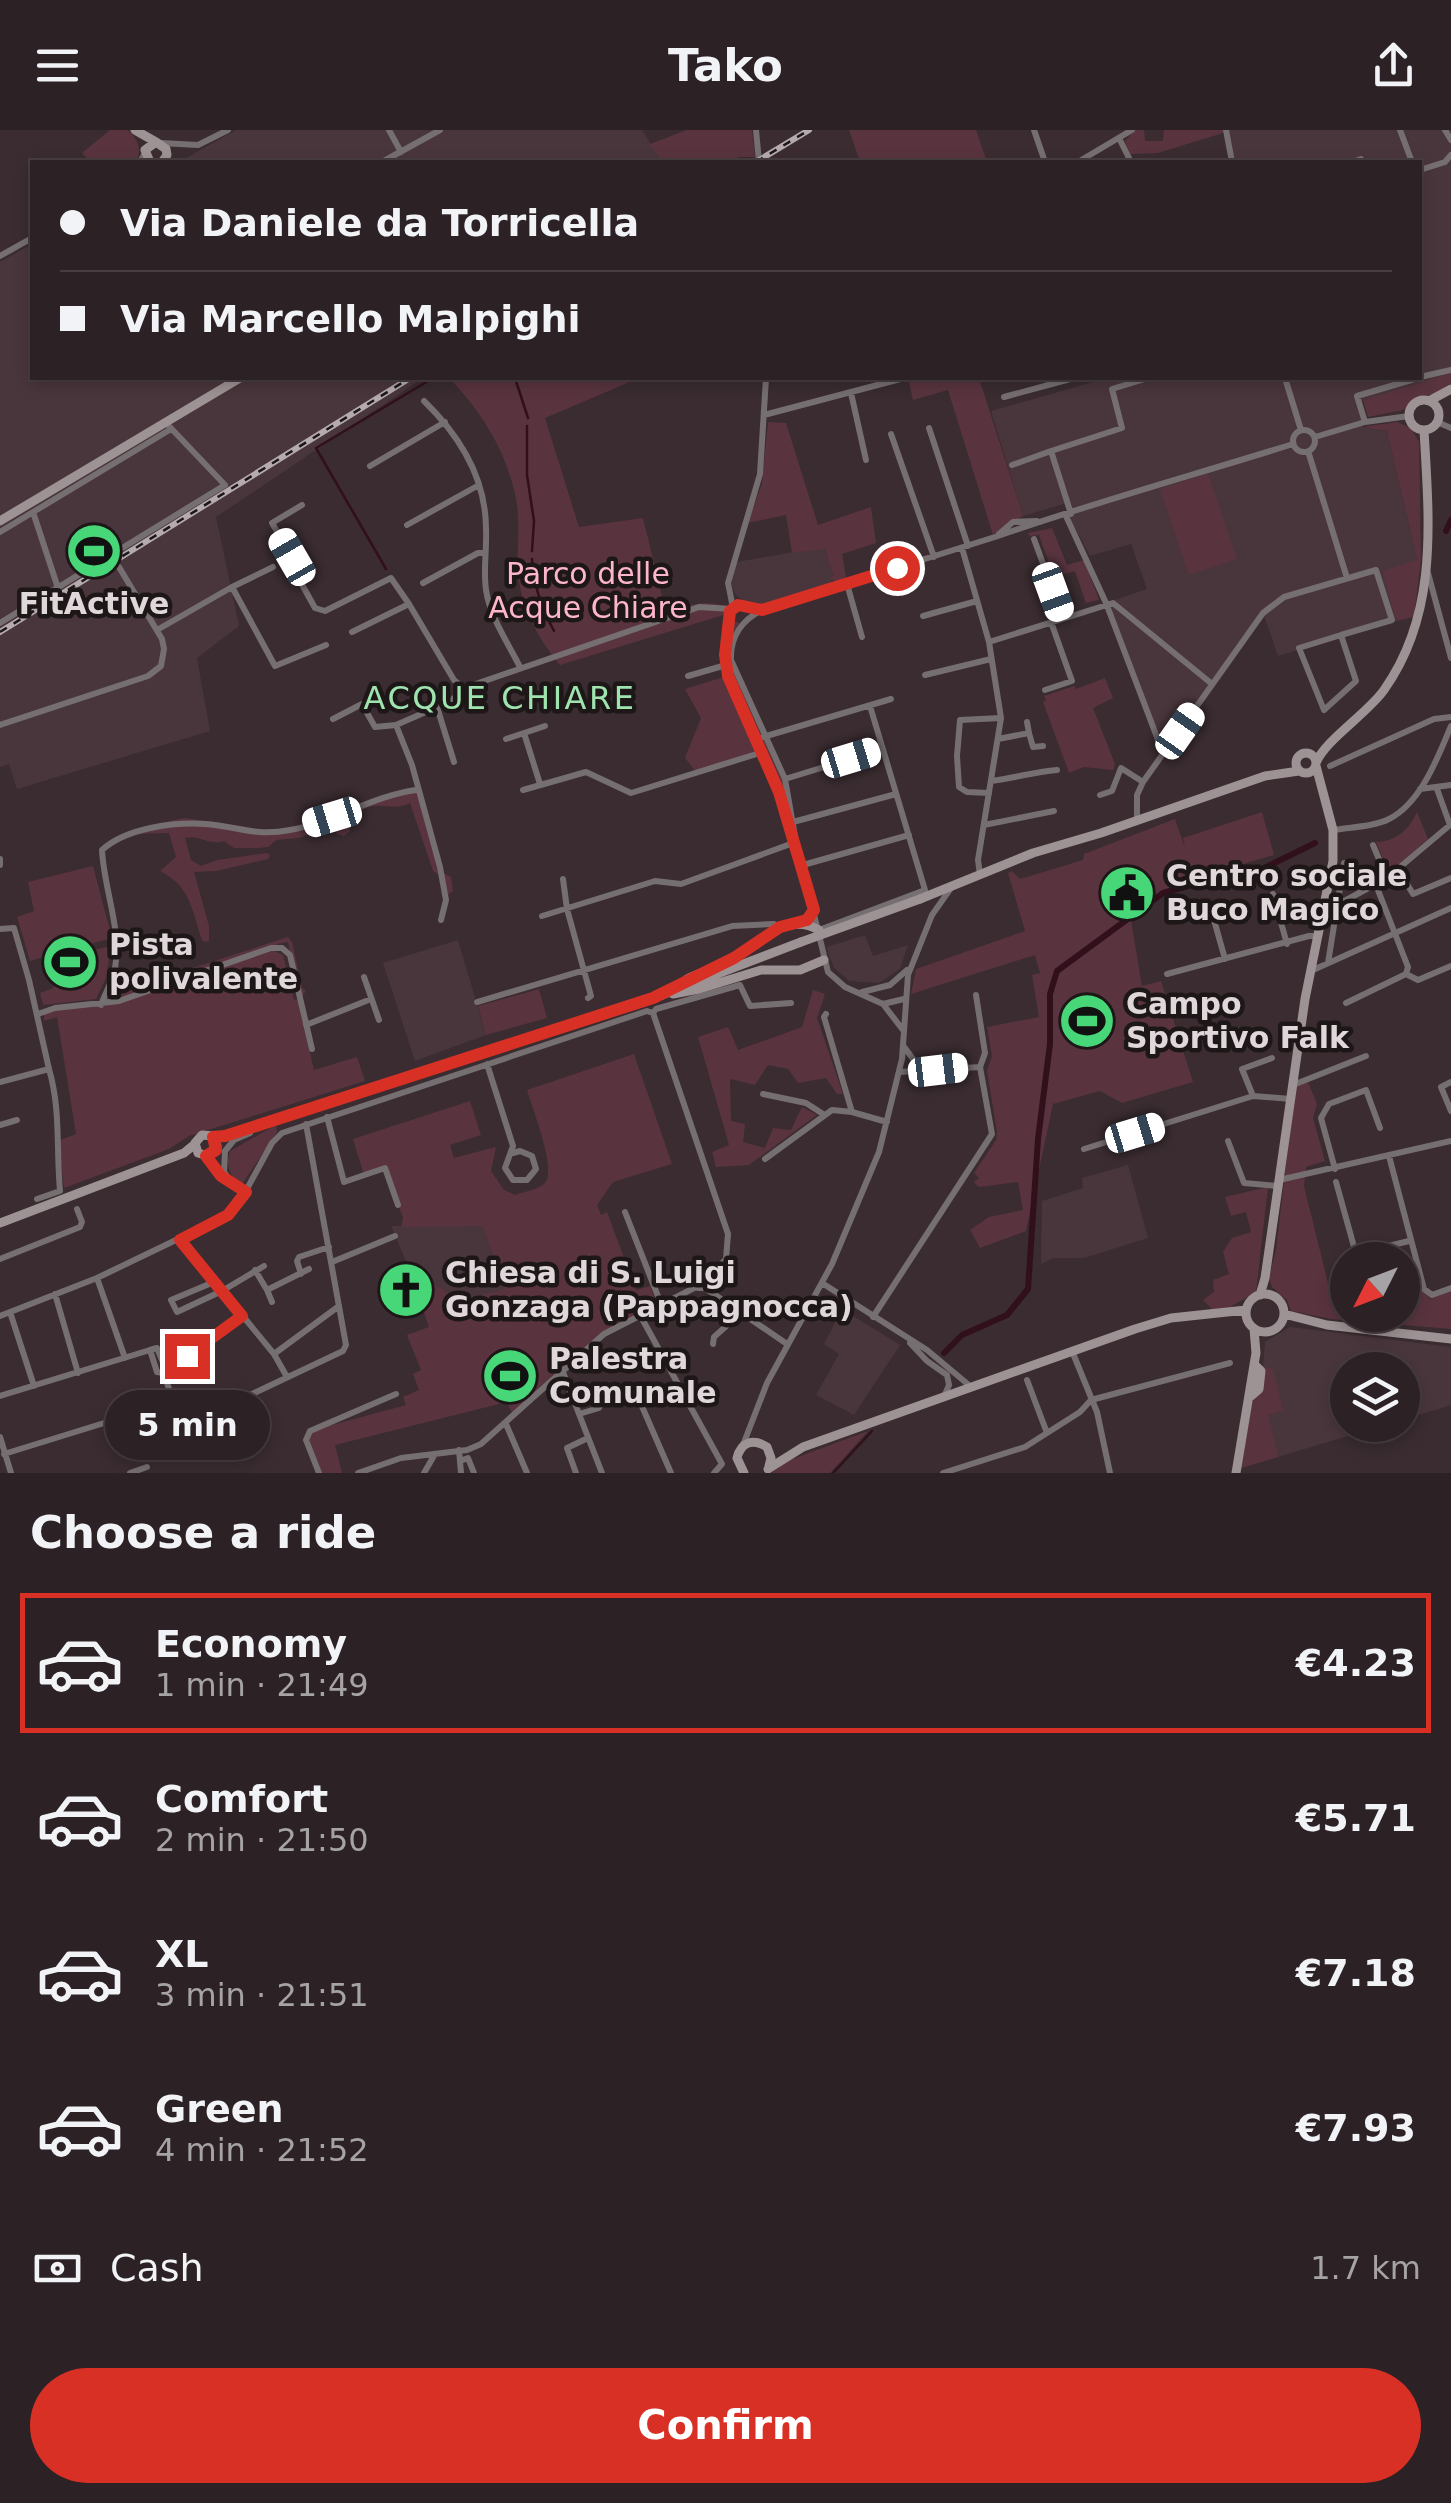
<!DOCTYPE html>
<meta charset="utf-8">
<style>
:root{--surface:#2c2124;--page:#34292c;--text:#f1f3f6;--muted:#a6a3a6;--line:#483e41;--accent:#d93025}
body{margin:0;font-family:"DejaVu Sans",sans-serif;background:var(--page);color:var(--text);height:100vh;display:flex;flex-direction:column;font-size:38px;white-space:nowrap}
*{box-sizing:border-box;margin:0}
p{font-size:32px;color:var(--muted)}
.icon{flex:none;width:55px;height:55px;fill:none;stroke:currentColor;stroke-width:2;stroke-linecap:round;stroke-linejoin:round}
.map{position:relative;height:1343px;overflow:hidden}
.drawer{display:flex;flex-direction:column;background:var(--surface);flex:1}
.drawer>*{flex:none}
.top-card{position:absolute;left:30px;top:30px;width:1392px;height:220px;border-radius:0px;box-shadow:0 5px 15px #0003,0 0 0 2px var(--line);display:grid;align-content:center;height:220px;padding:0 30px;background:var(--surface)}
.needle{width:65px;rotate:228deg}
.controls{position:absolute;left:1330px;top:1112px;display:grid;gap:20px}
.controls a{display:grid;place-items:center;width:90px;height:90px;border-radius:50%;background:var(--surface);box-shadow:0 5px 15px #0003,0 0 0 2px var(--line);font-size:50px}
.end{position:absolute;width:45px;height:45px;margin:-22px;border:12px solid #d93025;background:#fff;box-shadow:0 0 0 5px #fff}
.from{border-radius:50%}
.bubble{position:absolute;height:70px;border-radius:35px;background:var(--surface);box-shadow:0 5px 15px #0003,0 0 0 2px var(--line);font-size:32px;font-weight:600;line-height:70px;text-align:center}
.car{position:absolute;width:30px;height:60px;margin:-30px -15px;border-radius:12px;box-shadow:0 0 8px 2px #0007;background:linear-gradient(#fff 24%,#345 0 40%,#fff 0 76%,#345 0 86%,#fff 0)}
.top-card b{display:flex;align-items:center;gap:35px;height:95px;font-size:38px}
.top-card b+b{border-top:2px solid var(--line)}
.top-card i{width:25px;height:25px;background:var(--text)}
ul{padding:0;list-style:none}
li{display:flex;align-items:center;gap:30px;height:140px;margin:0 20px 15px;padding:0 10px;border:5px solid transparent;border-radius:0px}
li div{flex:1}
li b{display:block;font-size:38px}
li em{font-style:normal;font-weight:600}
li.selected{border-color:var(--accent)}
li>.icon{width:90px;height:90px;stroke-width:1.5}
h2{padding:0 30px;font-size:45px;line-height:120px}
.pay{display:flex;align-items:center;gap:25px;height:110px;padding:0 30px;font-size:38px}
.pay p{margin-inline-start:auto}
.primary-button{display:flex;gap:20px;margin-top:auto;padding:20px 30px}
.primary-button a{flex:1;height:115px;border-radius:60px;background:var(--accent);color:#fff;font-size:40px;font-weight:600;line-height:115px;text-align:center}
header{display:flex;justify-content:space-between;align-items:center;height:130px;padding:0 30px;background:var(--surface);font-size:45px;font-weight:600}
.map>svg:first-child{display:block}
.built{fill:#49363c}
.green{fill:#59343f}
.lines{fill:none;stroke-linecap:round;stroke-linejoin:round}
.stream{stroke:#31101c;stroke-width:2.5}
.canal{stroke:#31101c;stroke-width:6}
.street{stroke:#766f71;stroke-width:6}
.secondary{stroke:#9d9294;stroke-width:9}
.rail-casing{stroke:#b5abae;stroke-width:6}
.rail{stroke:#1d1718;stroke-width:2.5;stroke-dasharray:8;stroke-linecap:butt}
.secondary-bridge{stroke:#9d9294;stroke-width:9}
.route{stroke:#d93025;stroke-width:12}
.labels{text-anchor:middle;stroke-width:9;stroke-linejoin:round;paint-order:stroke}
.park-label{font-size:30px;fill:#fcb5c9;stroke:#1d1718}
.poi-label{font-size:30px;font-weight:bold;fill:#e0d7da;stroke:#1d1718;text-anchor:start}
.neighbourhood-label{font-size:32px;letter-spacing:2.5px;fill:#9fe3af;stroke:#1d1718}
</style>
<header><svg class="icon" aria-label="menu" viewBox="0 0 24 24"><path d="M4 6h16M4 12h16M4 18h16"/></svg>Tako<svg class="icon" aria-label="share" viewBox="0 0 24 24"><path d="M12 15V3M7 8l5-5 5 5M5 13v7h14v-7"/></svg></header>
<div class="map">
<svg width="1451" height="1343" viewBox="0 0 1451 1343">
<rect width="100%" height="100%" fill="#3a2c30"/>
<!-- built -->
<path class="built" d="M236,0H642L662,32H179Z
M1226,0H1451V243L1358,272L1365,292L1361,293L1362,297L1387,301L1417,431L1384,441L1396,491L1278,526L1264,485L1163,624L1106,473L1147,459L1131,414L1090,426L1070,388L1072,386L1067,373L1023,386L991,281L1107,248H1420V32H1232Z
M32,114V248H423L216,387L239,496L197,528L210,601L17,659L9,634L0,637V132Z
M817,418H825L833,447L831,451L836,453L765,476L746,473L735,464L731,452L736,432Z
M865,805L873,826L908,815L900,839L879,853L849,851L834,838L829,826L827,817Z
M458,810L486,905L415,931L383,833Z
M1128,1035L1148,1108L1084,1128H1053L1041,1134L1042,1071L1083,1058L1082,1048Z
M483,1095L507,1168L430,1187L391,1096Z
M842,1179L900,1215L854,1285L816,1265L839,1224L824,1214Z
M1290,1197L1451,1217V1275L1403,1290L1402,1240H1348V1295H1385L1241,1338L1252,1272L1261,1262L1265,1212Z"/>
<!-- green -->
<path class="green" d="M110,0H128C139,11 141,18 137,32H90L82,23Z
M687,0H752L755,27H739L731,32H662L650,14Z
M849,0H976L987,32H860Z
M1135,0H1144L1145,11H1163L1164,0H1223V3L1158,23L1130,24L1125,11Z
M1451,243V253L1434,264L1417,267L1403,280L1368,287L1363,270Z
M449,248H639L545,288L579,397L643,388L666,482C689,475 709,468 731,479L730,483L560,535C537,507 519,475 518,437C517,417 520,396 517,375C509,325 483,283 449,248Z
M920,248H979L1023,386L993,405L948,260L913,270L909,252Z
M768,292L786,293L818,395L871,377L876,413L842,424L846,447L836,453L830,448L833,446L825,419L792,423L786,385L747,393L762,354Z
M1397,292L1411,298L1419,312L1421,430L1414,487L1396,491L1383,441L1417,430L1387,301L1362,297Z
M1208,344L1237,429L1189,445L1160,359Z
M1052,398L1067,435L1084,430L1099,470L1086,473L1075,441L1054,447L1039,405L1029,406L1028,403Z
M731,490L742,494L733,510L731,530L785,649L796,712L763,623L697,643L685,628L701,588L685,559L727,546Z
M1105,548L1113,568L1093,578L1115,634L1113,640L1084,637L1069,643L1043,572L1046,570L1044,566L1074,556L1076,559Z
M416,660L441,742L451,747L453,761L448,765L442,747L433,741L410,673C385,685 374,662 349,693L350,701L344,706L337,704L334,696L299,708L276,710L268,717L259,718H234L224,711C210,716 198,704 185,708L191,730L201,736L217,730L267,723L270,725L268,729L216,741L194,742L209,796V811L205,812L202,810C191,778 191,757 160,741L176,727L169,703L132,704L152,695L184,688L223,693L249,703L290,700Z
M1262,682L1274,725L1195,748L1129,778L1142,856L1161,851L1193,952L1122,973L1100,961L1053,974L1026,1101L980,1118L970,1100L989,1087L1023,1080L1018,1052L979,1057L974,1052L979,1048L974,1043L996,1010L997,1002L987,941L992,926L987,897L1039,887L1032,845L1040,843L1035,825L911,864L916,839L1025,801L1008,743L1012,741L1020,749L1083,730L1084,724L1175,689L1185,718L1183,708Z
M1417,682L1428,709L1389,743L1376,712C1396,711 1409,700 1417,682Z
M93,736L112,808L30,831L17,787L34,781L28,752Z
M288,807L292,812L302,858L306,861L301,868L288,812L277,814L274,821L283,825L294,870L298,869L314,940L357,927L365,951L189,1006L169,1019L64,1058L59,1016L60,1010L76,1004L57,887L44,891V882L101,873L113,848L129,850L134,863L137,856Z
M111,816L106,848L96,869L43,875L40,863L53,858L60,848L89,842L85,822Z
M539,859L547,888L486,905L478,876Z
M813,860L825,864L817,888L843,964H837L826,948L798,953L788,939L768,935L755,955L730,949L731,991L745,994L743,1012L765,1018L773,998L791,1000L802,977L817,985L749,1035L716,1037L712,1022L729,1015L698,907L728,897L738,920L802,897Z
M634,924L672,1034L613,1052L597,1075L601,1085L607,1082L636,1160L650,1156L656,1173L644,1179L645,1183L614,1197L514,1287L507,1272L335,1315L342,1343H319L306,1310L310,1301L406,1275L403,1267L419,1260L413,1244L421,1240L407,1205L429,1197L421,1174L423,1172L410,1142L419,1139L422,1146L460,1171L504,1159L483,1096L401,1097L403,1088L387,1041L364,1045L353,1009L470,971L481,1005L450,1015L454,1028L496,1017L491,1041L504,1060L515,1065C523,1062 540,1059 545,1053C557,1039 532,978 527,960Z
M1308,952L1317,974L1313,988L1325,1031L1306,1037L1304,1056L1331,1165L1347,1162L1348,1185H1402L1403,1157L1417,1154L1430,1169L1451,1161V1199L1332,1189L1291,1181L1287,1170L1272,1157L1269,1148L1276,1120L1295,957Z
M276,995L277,1002L243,1053L237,1052C228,1042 226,1034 230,1021Z
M1268,1057L1256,1162L1230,1177L1213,1180L1203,1170L1214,1162L1213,1150L1229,1144L1223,1122L1232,1108L1251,1102L1246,1082L1231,1086L1225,1067Z
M1264,1237L1273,1239L1283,1280L1268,1285L1278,1327L1241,1338L1252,1272L1261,1262Z
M868,1301L830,1343H771L790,1330Z"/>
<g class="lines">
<!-- stream -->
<path class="stream" d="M515,248L528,288
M527,296V345L534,391L532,421
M532,429C534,456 541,477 554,501
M386,439L316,318L433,248
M833,1343L872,1301"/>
<!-- canal -->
<path class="canal" d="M1446,401L1451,390
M944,1223L962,1205L1007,1185L1028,1159L1038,1009L1050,914V864L1057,841L1163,763L1202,752L1254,743L1315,713"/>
<!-- street -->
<path class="street" d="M389,0L401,22
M756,0L759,32
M1034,0L1045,32
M1226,0L1232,32
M1400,0L1412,32
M1445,0L1451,10
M1119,8L1131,32
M161,13L198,15L228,0
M140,32L145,23
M382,32L440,0
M1078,32L1132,0
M1352,32L1361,29
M1420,40L1445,32L1451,25
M0,126L32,108
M1420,247L1451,240
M1285,248L1301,300
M851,263L866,330
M1004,267L1074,248
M424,271C459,305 486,348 486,399C487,420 483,439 486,460C490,487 508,513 520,537
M764,285L904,248
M1365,292L1357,266L1418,248
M1437,292L1451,298
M929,298L968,416
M1293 311a11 11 0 1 1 22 0a11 11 0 1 1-22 0Z
M891,304L934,427
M1315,307L1365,292L1409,286
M1308,321L1347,448
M1012,335L1051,321
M370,336L445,292
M302,375L272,393L302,443L300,451L315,478L325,481L391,448L409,474
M33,382L58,458
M1071,384L1051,321L1122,298L1112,259L1148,248
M1066,386L1106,473L1163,623
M407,395L479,355
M0,402L171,299
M999,404L1013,392L1037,391
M1034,409L1063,488
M962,418L989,512L1001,588L978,730L980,745
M1428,443L1451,528
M423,453L478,423H484
M847,454L862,507
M232,457L273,437
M733,478L728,453L760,344L766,248
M756,480L738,475L731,479L725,525L727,546L763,622L787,685
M923,486L977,471
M0,493L225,355L166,293
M157,500L232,457L275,536L326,515
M352,502L409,474L454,550L464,558
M989,512L1113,473L1212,554
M925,545L991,529
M688,546L726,535
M1045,560L1072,551L1051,492
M437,577L454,632
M333,589L362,574L375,597L396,595L451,571L464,558L699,477L731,479
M1027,592L1029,603
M0,595L148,546L161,536L164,519L162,509L119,437
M396,595L412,635L440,737L446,770L441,790
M524,603L540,654
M763,607L891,569
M506,609L545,596
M998,609L1029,603L1033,617L1043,616
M1330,636L1434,589L1451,587
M785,649L883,619
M991,651C1015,648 1033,642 1057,640
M1420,659L1451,655
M523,660L586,642L631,663L763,622
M989,663L967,662L959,657L957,626L960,590L1001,588
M1100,665L1112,661L1121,638L1143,652
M1137,691V665L1143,652L1263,483L1284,467L1376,440L1392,490L1341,505L1356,551L1324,580L1299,518L1341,505
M793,692L896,664
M984,695L1054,681
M1333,700C1351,697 1373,697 1389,689C1421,673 1438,627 1451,596
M796,711L828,842L845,857L883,874L904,869
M796,712L785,649L731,530C730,507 742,490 762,480L995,407C1092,373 1194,345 1293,314
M1373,715L1387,748
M0,729V735
M803,735L909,705
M1398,739L1413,764L1451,748
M563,749L567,779L591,866L588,868
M1273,764L1287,814
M1337,775L1387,748L1450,695L1437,659
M1212,783L1225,829
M542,786L655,751L681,754L796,712
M0,799L14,798L29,850L49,939L0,952
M819,800L925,760L870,576
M1328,833L1344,733
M1313,840L1451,778
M1167,844L1309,806H1318
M1406,844L1418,850L1451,836
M364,847L379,890
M862,862L890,855L907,840
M477,872L732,796L774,794
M1346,873L1406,844L1408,837L1376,755
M883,874L903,900
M101,875C105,863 113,851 115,838C122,799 104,760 102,720C126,698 173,692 205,694C237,696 254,707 290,700C334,692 372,666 416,660
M653,883L728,1104L726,1129L705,1151
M38,884L55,878L119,871L271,818H282L290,825L312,919
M826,884L824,887L852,982
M306,895L371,869
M905,918L921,940
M487,934L513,1016L505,1038L513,1050H527L536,1039L532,1026L520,1021L513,1023
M900,942L980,937
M1451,952L1441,957L1451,981
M1293,955L1366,926
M763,964L806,973L823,984
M1253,966L1242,939L1272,928
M327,987L344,1052L385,1038L398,1075
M0,995L17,990
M1228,1011L1244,1053L1277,1056
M1084,1019L1253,966L1291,969
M206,1026L221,1046L247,1062
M1389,1026L1424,1159L1432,1165L1451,1158
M765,1029L832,980L852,982L887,992
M1335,1039L1321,988L1329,974L1366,960L1380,998
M1279,1050L1451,1011
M1336,1052L1356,1124L1409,1111
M233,1054L224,1042L225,1021L234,1010L250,1003
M37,1069L60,1061C56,1018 61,980 49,939
M625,1082L661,1174
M180,1110L242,1185
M0,1129L80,1097L82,1092L77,1079
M332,1132L395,1106
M255,1140L267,1160L309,1139
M301,1144L297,1131L299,1127L329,1117
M97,1148L125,1228
M700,1151H705V1158H698Z
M214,1152L171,1170L177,1182L222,1161L264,1136
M822,1153L927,1220L970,1256
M705,1158L787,1214
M267,1160L272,1172
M55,1164L78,1243
M10,1182L34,1256
M640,1185L722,1334L714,1343
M0,1186L97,1148L228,1085L236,1079L272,1013L282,1003L647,881L653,883L656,879L740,855L750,876L791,873
M873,1187L992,1004L980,937L985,923L976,865
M910,1213L927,1231L947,1245L949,1255L944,1267
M713,1214L714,1207L741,1183
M150,1220L157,1218L165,1237L163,1243L184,1297
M150,1220L157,1242L163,1243
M1072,1221L1097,1282L1110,1343
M274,1224L339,1176
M563,1242L579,1284L599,1278
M163,1243L242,1185L274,1224L287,1247
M1027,1250L1047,1303
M634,1258L671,1343
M0,1266L150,1220
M579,1284L602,1343
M506,1294L527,1343
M0,1307L11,1343
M155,1310L343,1221L346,1215L306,994
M743,1315L767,1253L832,1134L879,1022L902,929L908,845L932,785L951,758
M459,1320L461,1343
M4,1324L172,1272
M460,1331L468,1328L474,1343
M130,1343L147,1337
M319,1343L306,1310L310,1301L396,1264
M358,1343L401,1328L467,1320L481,1314L604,1204L698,1156
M424,1343L435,1324
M576,1343L567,1318L588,1308
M943,1343L1025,1317L1080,1282L1091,1270L1230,1233"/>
<!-- secondary -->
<path class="secondary" d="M135,0L156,12
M150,32L145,20L156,12L166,19L167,25L162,32
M1409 285a15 15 0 1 1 30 0a15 15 0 1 1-30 0Z
M1429,271L1451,259
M0,391L240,248
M1296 633a10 10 0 1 1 20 0a10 10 0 1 1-20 0Z
M1316,633C1324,611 1368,583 1384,560C1439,483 1429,390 1424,300
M920,769L1033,723L1101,703L1265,646L1299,641
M798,794L807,790L814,780
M687,849C702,842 718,837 732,829C760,814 784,781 819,800
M673,864L699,859L761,840H800L824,830
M213,1007L217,1016L208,1026L198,1023L195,1013L202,1005L225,1007L662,865L801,812
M0,1093L184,1023L195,1014
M1246 1183a19 19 0 1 1 38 0a19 19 0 1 1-38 0Z
M1260,1165L1265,1148L1305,869L1333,731V700L1316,636
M1284,1184L1327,1195L1451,1209
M1251,1266L1259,1259L1261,1241L1254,1234
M768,1339L803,1317L1135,1199L1171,1188L1246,1180
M744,1343L737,1328C741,1312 753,1308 767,1317L771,1328L769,1336
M1236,1343L1256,1223L1254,1199"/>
<!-- rail casing -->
<g class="rail-casing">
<path id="rail" d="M756,32L809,0
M0,502L410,248"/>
</g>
<!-- rail -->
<use href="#rail" class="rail"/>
<!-- secondary-bridge -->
<path class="secondary-bridge" d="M801,812L920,769"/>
</g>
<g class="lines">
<!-- route -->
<path class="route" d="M187,1226L242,1186L180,1110L228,1085L246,1062L221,1046L206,1026L216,1020L213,1007L225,1006L653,868L734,828L780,797L807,790L814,780L779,662L728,546L725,525L730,481L738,475L762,480L897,438"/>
</g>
<!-- icons -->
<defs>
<g id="stadium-disc" transform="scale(2.875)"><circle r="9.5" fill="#48d778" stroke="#1d1718"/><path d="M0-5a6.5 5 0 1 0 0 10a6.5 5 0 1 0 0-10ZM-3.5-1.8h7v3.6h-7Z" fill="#111"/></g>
<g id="civic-disc" transform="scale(2.875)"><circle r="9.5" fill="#48d778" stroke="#1d1718"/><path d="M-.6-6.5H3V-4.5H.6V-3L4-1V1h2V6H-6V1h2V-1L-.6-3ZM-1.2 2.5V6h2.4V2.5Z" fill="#111"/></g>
<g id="church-disc" transform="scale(2.875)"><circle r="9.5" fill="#48d778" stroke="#1d1718"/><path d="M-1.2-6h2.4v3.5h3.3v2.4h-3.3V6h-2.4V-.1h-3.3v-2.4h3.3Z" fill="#111"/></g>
</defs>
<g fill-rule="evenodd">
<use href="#stadium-disc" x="94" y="421"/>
<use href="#civic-disc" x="1127" y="763"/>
<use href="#stadium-disc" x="70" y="832"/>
<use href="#stadium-disc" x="1087" y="891"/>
<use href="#church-disc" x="406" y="1160"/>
<use href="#stadium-disc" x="510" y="1246"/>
</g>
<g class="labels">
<!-- park labels -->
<g class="park-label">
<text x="588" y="454">Parco delle<tspan x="588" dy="34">Acque Chiare</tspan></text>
</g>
<!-- poi labels -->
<g class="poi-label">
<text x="94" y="484" text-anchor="middle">FitActive</text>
<text x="1166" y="756">Centro sociale<tspan x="1166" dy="34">Buco Magico</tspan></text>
<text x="109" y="825">Pista<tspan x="109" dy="34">polivalente</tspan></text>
<text x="1126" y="884">Campo<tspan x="1126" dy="34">Sportivo Falk</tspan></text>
<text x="445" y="1153">Chiesa di S. Luigi<tspan x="445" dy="34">Gonzaga (Pappagnocca)</tspan></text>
<text x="549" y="1239">Palestra<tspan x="549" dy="34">Comunale</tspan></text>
</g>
<!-- neighbourhood labels -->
<g class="neighbourhood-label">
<text x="500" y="579">ACQUE CHIARE</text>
</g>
</g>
</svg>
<div class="controls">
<a><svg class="needle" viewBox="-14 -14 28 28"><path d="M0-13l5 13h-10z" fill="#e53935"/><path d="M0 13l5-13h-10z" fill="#a6a3a6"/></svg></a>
<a><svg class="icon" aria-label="layers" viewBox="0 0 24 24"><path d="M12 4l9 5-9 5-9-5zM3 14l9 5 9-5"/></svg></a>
</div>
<i class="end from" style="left:897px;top:438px"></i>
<i class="end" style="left:187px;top:1226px"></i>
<div class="bubble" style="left:105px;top:1260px;width:165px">5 min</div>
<i class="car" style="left:292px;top:427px;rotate:330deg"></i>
<i class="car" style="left:1053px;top:462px;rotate:160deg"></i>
<i class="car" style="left:1180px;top:601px;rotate:35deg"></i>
<i class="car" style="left:851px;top:628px;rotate:73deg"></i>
<i class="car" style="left:332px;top:687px;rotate:253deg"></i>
<i class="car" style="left:938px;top:940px;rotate:83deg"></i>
<i class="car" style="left:1135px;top:1003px;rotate:73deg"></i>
<div class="top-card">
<b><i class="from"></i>Via Daniele da Torricella</b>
<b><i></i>Via Marcello Malpighi</b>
</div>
</div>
<section class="drawer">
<h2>Choose a ride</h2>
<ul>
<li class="selected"><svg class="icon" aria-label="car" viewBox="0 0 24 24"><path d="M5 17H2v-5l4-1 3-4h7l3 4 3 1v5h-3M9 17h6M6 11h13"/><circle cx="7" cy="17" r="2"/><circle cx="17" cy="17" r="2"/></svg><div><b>Economy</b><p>1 min · 21:49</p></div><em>€4.23</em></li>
<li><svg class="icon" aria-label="car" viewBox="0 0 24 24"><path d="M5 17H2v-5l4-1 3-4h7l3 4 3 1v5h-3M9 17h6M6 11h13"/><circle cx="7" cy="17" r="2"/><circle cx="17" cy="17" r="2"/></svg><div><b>Comfort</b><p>2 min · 21:50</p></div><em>€5.71</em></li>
<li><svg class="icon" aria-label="car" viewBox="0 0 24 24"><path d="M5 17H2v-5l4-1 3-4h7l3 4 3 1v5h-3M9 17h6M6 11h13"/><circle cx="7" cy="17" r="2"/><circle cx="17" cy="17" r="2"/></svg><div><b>XL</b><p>3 min · 21:51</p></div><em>€7.18</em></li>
<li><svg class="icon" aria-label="car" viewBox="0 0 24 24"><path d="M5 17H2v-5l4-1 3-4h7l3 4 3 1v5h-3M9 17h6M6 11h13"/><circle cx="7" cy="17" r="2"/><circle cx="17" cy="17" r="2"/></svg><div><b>Green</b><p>4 min · 21:52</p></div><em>€7.93</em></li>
</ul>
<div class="pay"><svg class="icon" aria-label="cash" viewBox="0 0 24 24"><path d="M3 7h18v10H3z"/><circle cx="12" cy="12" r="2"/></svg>Cash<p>1.7 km</p></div>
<div class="primary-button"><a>Confirm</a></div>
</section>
